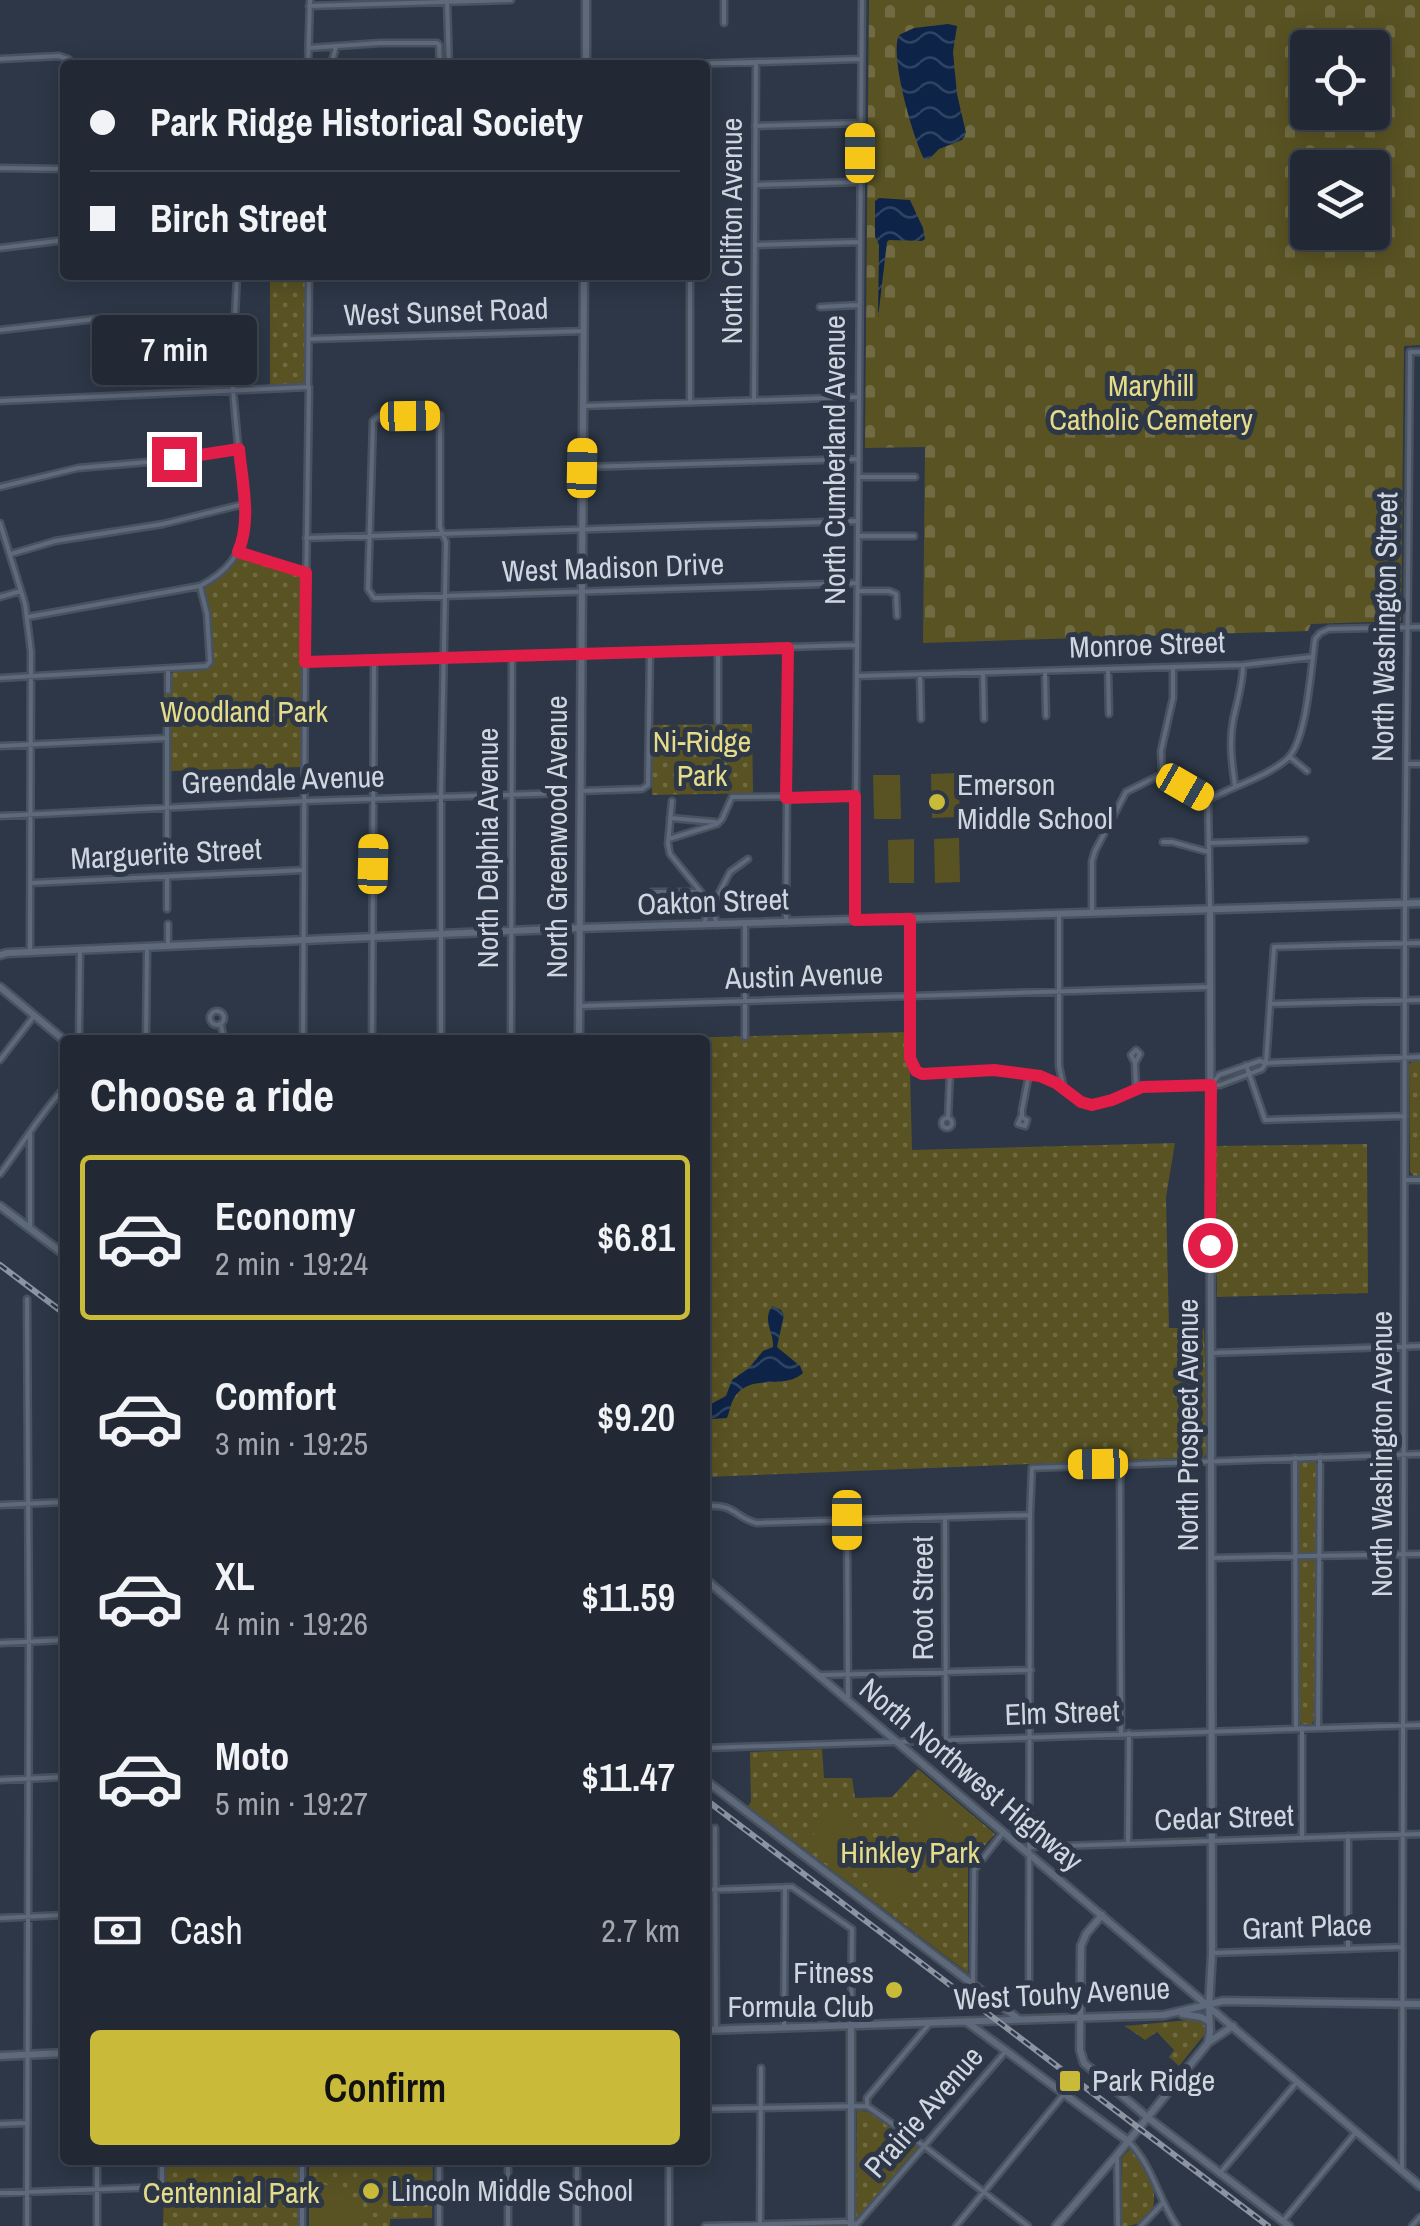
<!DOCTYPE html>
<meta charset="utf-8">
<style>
:root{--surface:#222935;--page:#2e3541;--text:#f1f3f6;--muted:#a2a6ad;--line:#3f4550;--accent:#c9ba3a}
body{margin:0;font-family:"Archivo Narrow",sans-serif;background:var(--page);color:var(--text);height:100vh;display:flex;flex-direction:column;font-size:38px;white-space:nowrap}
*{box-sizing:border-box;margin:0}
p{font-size:32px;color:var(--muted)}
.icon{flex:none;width:55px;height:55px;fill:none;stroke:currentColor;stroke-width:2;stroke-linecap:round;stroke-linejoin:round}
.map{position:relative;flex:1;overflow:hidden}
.drawer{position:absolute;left:60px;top:1035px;width:650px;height:1130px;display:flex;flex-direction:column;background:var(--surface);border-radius:10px;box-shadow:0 5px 25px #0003,0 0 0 2px var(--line)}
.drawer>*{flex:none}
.top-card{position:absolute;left:60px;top:60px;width:650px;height:220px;border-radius:10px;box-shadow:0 5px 25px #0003,0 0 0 2px var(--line);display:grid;align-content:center;height:220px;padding:0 30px;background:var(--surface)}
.fabs{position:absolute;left:1290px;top:30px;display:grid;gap:20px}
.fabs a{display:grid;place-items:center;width:100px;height:100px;border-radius:10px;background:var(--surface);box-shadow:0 5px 25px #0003,0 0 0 2px var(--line);font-size:50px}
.end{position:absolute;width:45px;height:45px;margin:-22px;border:12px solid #e11d48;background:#fff;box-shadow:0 0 0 5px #fff}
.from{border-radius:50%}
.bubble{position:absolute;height:70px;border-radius:10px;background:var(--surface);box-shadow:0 5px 25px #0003,0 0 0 2px var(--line);font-size:32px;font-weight:600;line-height:70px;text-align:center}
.car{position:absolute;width:30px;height:60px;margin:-30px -15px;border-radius:12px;box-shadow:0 0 8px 2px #0007;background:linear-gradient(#f5c518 24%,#345 0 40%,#f5c518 0 76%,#345 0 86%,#f5c518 0)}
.top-card b{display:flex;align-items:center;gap:35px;height:95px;font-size:38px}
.top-card b+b{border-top:2px solid var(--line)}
.top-card i{width:25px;height:25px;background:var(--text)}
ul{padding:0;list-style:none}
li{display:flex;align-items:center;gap:30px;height:165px;margin:0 20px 15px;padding:0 10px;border:5px solid transparent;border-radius:10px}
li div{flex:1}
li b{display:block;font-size:38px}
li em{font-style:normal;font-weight:600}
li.current{border-color:var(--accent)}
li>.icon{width:90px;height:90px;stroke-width:1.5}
h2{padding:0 30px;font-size:45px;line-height:120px}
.pay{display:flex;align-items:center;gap:25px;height:110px;padding:0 30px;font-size:38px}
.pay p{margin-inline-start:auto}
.action{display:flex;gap:20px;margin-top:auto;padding:20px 30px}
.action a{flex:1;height:115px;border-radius:10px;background:var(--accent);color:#111;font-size:40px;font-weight:600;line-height:115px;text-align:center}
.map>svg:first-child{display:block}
.grass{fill:url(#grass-dots)}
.cemetery{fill:url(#cemetery-stones);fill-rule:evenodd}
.pitch{fill:#595323}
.water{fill:url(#water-waves)}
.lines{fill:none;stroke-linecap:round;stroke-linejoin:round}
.street-casing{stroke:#49525f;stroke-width:9}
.secondary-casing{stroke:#49525f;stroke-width:11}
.street{stroke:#5e697b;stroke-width:4}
.secondary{stroke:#5e697b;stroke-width:6}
.rail-casing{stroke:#8c94a1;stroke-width:6}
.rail{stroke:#2d3747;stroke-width:2.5;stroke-dasharray:8;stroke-linecap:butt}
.route{stroke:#e11d48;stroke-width:12}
.poi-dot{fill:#c9ba3a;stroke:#2d3747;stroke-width:4}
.labels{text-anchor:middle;stroke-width:10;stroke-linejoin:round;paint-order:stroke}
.street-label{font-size:30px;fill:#cfd6e0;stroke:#2d3747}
.park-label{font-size:30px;fill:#e5dc8a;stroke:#2d3747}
.poi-label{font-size:30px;fill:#cfd6e0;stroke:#2d3747;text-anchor:start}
</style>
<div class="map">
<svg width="1420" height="2226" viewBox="0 0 1420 2226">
<defs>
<pattern id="grass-dots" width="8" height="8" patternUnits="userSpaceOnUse" patternTransform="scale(2.5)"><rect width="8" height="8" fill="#595323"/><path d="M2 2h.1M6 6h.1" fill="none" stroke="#706b43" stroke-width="1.8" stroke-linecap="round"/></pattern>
<pattern id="cemetery-stones" width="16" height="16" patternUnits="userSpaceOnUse" patternTransform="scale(2.5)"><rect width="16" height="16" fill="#595323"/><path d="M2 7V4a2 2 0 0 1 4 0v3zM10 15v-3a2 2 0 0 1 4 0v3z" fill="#706b43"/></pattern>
<pattern id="water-waves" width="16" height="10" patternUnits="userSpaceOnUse" patternTransform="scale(2.5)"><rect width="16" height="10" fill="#0d2448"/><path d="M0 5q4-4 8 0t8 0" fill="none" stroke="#2f4362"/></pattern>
</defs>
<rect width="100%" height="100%" fill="#2d3747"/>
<!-- grass -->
<path class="grass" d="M270,275H307V385L270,386Z
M240,557L297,574L301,578V767L170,771L171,706H163L164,694L171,693V676L173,672L203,670L213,663L211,623L204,588L223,575Z
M752,724L753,793L652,795V725Z
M909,1032L912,1150L1175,1143L1166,1197L1169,1328H1204L1208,1452L1204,1457L705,1477V1040H602Z
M1413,1060H1420V1178H1416L1410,1172L1409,1065Z
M1367,1144L1368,1293L1217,1297L1216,1146Z
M1314,1460L1317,1463L1316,1715L1312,1724L1302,1725L1298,1717L1297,1464L1300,1461Z
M822,1749L824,1778H852L855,1798L892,1797L918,1769L995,1834L968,1864V1973L748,1806L751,1802L750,1752Z
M1200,2019L1206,2027L1204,2035L1179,2066L1169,2057L1174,2050L1157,2032L1145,2040L1125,2026Z
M857,2110L876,2113L919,2145L860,2217H856Z
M1130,2149C1156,2170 1171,2226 1122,2226V2158Z
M165,2160H298V2226H163Z
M371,2160H433L432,2218L390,2219V2226H309V2163L345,2164Z"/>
<!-- cemetery -->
<path class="cemetery" d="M869,0H1420V345L1404,346L1401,621L1311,624L1308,631L923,643L925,447L865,448ZM1308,48H1372V112H1308ZM1308,168H1372V232H1308Z"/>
<!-- pitch -->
<path class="pitch" d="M958,773L960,817L932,818L931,774Z
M873,775H900L901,819H874Z
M959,838L960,882L935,883L934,839Z
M914,839V883H889L888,840Z
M936,1805L976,1840V1846L941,1884C910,1861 912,1832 936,1805Z
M835,1808C849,1816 867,1832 859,1850C856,1858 848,1866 843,1872L811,1848L809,1840Z
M885,1836C911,1853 918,1880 900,1906L861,1880L860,1874Z
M313,2183C341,2185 358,2199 363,2226H313Z"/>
<!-- water -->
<path class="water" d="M948,24L957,26L953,52L957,94L966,133L962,140L939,149L929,159H924C913,138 889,55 899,35L914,28Z
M879,198L910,200L923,228L925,239L922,241L889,240L887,242L878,318L879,245L875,236V201Z
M772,1306L781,1310L784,1315L777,1347L800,1366L803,1373C785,1390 753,1373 736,1395C731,1401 730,1411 727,1418L712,1419L708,1415L709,1405L726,1396L732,1380L749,1368L763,1351L773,1347C774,1332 762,1321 772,1306Z"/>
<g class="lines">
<!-- street casing -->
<g class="street-casing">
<path id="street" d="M447,2L449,65
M309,6L511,0
M724,23V0
M309,48L380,43H437L439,45L440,65
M0,59L59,56L68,59L74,65
M308,65L310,0
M331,65L336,47
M658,65L860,59
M755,126L860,123
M0,168L65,169
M755,185L859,182
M755,245L859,242
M0,248L65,240
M820,307L858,305
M0,330L104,318L177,321L235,319
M309,339L584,331
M308,384L309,275
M0,401L309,387L305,662L303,1040
M754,401L756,62
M690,402V275
M583,406L858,397
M583,467L857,459
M858,477H915
M0,487L78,468L160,461L239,449
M0,523L25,604L31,651L30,952
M858,536H914
M306,538L856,521
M239,552L305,573
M11,554L55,541L163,524L244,504
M858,591H889L896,594L897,616
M0,597L21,591
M28,617L200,586C227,572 243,554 245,523L232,379L237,275
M718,652V722
M306,661L856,645
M1108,669L1109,714
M168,671V691
M1045,671L1046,716
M983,673L984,719
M920,675L921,719
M858,676L1243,665L1312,657
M0,678L206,666L210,662L207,614L200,586
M0,746L167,738
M1290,757L1307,771
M1406,764H1420
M1162,774L1161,751L1173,698V667
M1235,786C1232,764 1229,743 1233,721C1237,701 1243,685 1243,665
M580,791L642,789L648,785L650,653
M1208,800C1233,786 1264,778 1286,760C1307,743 1311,668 1315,639L1320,633L1329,629L1420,627
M1208,800L1210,909
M672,801L668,844L670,854L705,897L713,910L717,925
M0,816L304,801L567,793
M670,818L715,822
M669,839L717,824L722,819L732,797L855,796
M1163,842H1172L1209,852
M1209,843L1305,840
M167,845V709
M167,878V909
M31,883L304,870
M652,892H701
M1092,913V861L1095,851L1126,792L1162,774L1208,800
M1059,915V1066L1063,1085
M910,919L911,1058C912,1068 917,1073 927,1074L995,1070L1040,1076L1056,1083L1081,1102L1092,1105L1112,1100L1143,1087L1220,1085L1262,1069L1266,1063
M855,920L862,0
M786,923L788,647
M168,924V945
M745,924V1037
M704,925L708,908L717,897L730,872L748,859
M1270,1004L1420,1000
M580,1006L1210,987
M210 1018a7 7 0 1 1 14 0a7 7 0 1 1-14 0Z
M221,1025L224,1040
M79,1040L80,950
M146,1040L147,950
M372,1040L374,660
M441,1040V796L446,542L440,527V415L380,416L373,421L368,589L374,598H379C538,593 698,588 857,583
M511,1040L512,656
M0,1060L34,1016
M1135,1063L1140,1054L1136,1050L1131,1055L1135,1063L1136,1089
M1266,1063L1274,947L1420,943
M1246,1065L1265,1120L1405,1116
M1211,1085L1219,1075L1260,1061L1266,1063L1420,1057
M1021,1117L1027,1120L1025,1126L1018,1124Z
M1022,1117V1110L1029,1074
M942 1123a5 5 0 1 1 10 0a5 5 0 1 1-10 0Z
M948,1118L950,1073
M0,1174C22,1145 40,1114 65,1087
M1405,1180H1420
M30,1229V1134
M1210,1353L1420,1346
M1295,1458L1296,1728
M1120,1464L1121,1733
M0,1505L65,1502
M705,1506C736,1503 736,1519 757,1523L1030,1515
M945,1519L946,1739
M847,1521L848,1700
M1211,1558L1420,1554
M0,1643L65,1640
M821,1675L1031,1670
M1318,1727L1320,1457
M1302,1728V1837
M705,1748L1420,1725
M0,1780L65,1777
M715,1828L716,2029
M1348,1836V1949
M1128,1843L1129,1733
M1030,1847L1420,1834
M705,1890L792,1887L852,1929L851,2026
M0,1918L65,1915
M1212,1953L1402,1947
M973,1984L974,1870L1002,1834
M1024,2000L1029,1987L1030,1515L1032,1468L1420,1454
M784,2027L785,1887
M867,2106V2098L930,2023
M705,2109L867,2106L924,2146L1028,2226
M0,2124L27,2123
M1128,2141C1154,2167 1157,2198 1177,2226
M1117,2155L1118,2226
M1402,2170L1405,903L1410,352H1420
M1220,2173L1297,2082
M0,2193L162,2187V2160
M1283,2221L1356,2132
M760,2223L761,2068
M27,2226L29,1641L27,1299
M97,2226V2160
M302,2226V2160
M439,2226V2160
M508,2226V2160
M577,2226V2160
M669,2226V2160
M705,2226L845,2222L857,2224L1005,2052
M956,2226L1064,2094
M1141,2226L1163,2203
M1412,2226L1420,2217"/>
</g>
<!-- secondary casing -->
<g class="secondary-casing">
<path id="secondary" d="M586,65V0
M0,955L7,953L579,928L1420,903
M0,987L65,1041
M579,1040L584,275
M0,1206L65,1255
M705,1579L1420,2186
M705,1780L1017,2018
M1102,1915L1086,1934L1081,1946L1080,2050L1084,2063L1147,2117L1289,2226
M1182,2014L1201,2017L1208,2021
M967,2022L1128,2141
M851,2026V2226
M705,2030L1164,2015L1223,2001L1420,2004
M1209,2042L1233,2026
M0,2056L65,2053
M1056,2226L1117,2155L1208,2043L1210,2032L1209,2005L1212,1953L1210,909"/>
</g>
<!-- street -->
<use href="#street" class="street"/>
<!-- secondary -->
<use href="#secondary" class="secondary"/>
<!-- rail casing -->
<g class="rail-casing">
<path id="rail" d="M0,1265L65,1314
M705,1799L1268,2226"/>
</g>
<!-- rail -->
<use href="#rail" class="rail"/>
</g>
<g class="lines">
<!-- route -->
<path class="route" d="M174,459L239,449C242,482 252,520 238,552L306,573L305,662L788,648L786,798L855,796V920L910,919V1058L916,1071L922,1074L994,1070L1040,1076L1056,1083L1081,1102L1092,1105L1112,1100L1142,1087L1211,1085L1210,1245"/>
</g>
<!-- markers -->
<g class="poi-dot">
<circle cx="937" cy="802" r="10"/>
<circle cx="894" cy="1990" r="10"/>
<rect x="1058" y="2069" width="24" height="24" rx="5"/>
<circle cx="371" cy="2191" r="10"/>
</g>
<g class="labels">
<!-- street labels -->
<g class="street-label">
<text transform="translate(732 231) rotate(-90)" y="10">North Clifton Avenue</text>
<text transform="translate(446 312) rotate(-2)" y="10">West Sunset Road</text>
<text transform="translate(835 460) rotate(-90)" y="10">North Cumberland Avenue</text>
<text transform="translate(613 568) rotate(-2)" y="10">West Madison Drive</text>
<text transform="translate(1385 627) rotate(-89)" y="10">North Washington Street</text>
<text transform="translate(1147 645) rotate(-2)" y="10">Monroe Street</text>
<text transform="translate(283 780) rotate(-2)" y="10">Greendale Avenue</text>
<text transform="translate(557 837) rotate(-90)" y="10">North Greenwood Avenue</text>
<text transform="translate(488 848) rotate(-90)" y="10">North Delphia Avenue</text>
<text transform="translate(166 854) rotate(-3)" y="10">Marguerite Street</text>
<text transform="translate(713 902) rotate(-2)" y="10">Oakton Street</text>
<text transform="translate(804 976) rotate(-2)" y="10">Austin Avenue</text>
<text transform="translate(1188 1425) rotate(-90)" y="10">North Prospect Avenue</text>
<text transform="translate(1382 1454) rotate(-90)" y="10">North Washington Avenue</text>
<text transform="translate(923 1598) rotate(-90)" y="10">Root Street</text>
<text transform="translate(1062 1713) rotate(-2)" y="10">Elm Street</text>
<text transform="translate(971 1775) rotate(40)" y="10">North Northwest Highway</text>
<text transform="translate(1224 1818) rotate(-2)" y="10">Cedar Street</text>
<text transform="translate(1307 1927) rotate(-2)" y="10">Grant Place</text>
<text transform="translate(1062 1994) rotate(-3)" y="10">West Touhy Avenue</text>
<text transform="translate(924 2112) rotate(-49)" y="10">Prairie Avenue</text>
</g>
<!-- park labels -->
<g class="park-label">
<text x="1151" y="396">Maryhill<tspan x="1151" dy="34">Catholic Cemetery</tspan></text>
<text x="244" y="722">Woodland Park</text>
<text x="702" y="752">Ni-Ridge<tspan x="702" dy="34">Park</tspan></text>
<text x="910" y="1863">Hinkley Park</text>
<text x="231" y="2203">Centennial Park</text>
</g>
<!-- poi labels -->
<g class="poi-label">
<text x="957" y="795">Emerson<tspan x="957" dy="34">Middle School</tspan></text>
<text x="874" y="1983" text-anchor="end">Fitness<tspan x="874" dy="34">Formula Club</tspan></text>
<text x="1092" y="2091">Park Ridge</text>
<text x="391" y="2201">Lincoln Middle School</text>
</g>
</g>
</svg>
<div class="fabs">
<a><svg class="icon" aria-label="locate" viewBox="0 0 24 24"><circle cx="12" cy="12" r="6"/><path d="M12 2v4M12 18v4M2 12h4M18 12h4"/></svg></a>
<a><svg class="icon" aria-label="layers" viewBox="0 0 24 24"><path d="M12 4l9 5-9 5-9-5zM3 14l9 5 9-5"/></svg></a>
</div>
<i class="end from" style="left:1210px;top:1245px"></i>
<i class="end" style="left:174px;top:459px"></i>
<div class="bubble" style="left:92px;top:315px;width:165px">7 min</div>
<i class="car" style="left:860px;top:153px;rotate:0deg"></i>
<i class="car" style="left:410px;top:416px;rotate:89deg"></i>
<i class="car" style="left:582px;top:468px;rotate:1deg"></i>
<i class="car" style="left:1185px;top:787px;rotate:120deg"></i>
<i class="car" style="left:373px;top:864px;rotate:1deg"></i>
<i class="car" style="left:1098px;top:1464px;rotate:269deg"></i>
<i class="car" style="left:847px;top:1520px;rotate:180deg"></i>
<div class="top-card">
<b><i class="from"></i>Park Ridge Historical Society</b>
<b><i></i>Birch Street</b>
</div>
<section class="drawer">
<h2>Choose a ride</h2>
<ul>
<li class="current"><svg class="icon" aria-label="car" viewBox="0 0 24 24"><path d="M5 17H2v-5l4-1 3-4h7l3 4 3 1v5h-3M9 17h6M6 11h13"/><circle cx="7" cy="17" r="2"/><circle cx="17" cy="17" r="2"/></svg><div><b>Economy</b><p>2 min · 19:24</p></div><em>$6.81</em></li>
<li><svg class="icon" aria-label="car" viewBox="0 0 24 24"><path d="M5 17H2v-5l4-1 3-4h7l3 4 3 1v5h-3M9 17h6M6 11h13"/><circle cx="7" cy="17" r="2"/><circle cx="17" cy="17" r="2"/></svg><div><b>Comfort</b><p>3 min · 19:25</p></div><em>$9.20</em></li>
<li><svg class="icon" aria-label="car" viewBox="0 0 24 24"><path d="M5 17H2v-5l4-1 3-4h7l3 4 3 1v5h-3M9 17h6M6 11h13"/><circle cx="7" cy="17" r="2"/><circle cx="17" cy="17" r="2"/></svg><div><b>XL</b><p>4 min · 19:26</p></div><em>$11.59</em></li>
<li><svg class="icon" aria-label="car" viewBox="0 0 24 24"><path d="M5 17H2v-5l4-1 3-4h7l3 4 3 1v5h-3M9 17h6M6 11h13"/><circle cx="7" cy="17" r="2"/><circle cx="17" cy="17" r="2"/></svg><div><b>Moto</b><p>5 min · 19:27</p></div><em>$11.47</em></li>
</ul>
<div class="pay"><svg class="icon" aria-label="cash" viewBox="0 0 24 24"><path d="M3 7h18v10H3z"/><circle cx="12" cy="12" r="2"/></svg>Cash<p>2.7 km</p></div>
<div class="action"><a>Confirm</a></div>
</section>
</div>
